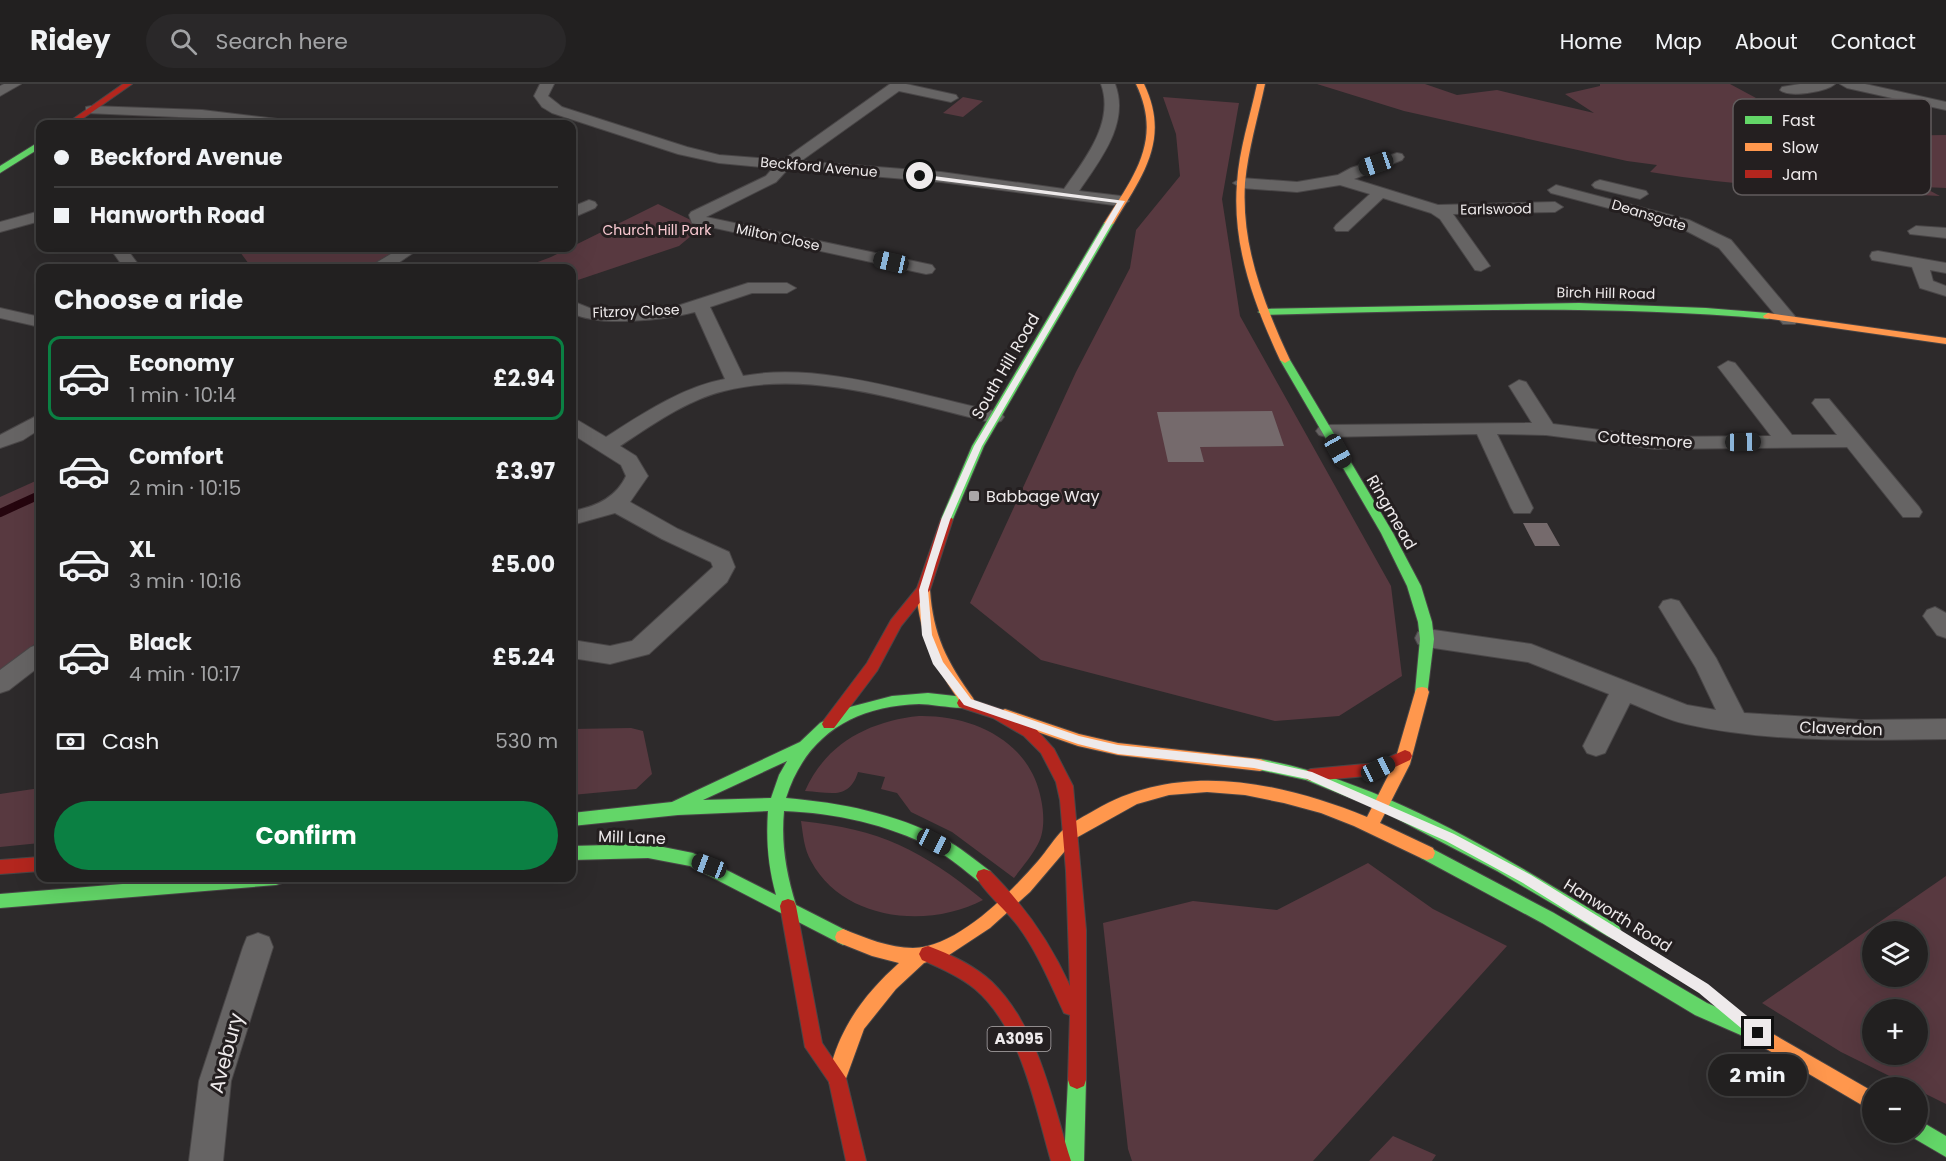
<!DOCTYPE html>
<meta charset="utf-8">
<style>
:root{--surface:#222020;--page:#2a2829;--text:#f1f3f6;--muted:#a2a3a5;--line:#3f3e3e;--accent:#0b8043}
body{margin:0;font-family:Poppins,sans-serif;background:var(--page);color:var(--text);height:100vh;display:flex;flex-direction:column;font-size:22px;white-space:nowrap}
*{box-sizing:border-box;margin:0}
p{font-size:20px;color:var(--muted)}
.icon{flex:none;width:33px;height:33px;fill:none;stroke:currentColor;stroke-width:2;stroke-linecap:round;stroke-linejoin:round}
.map{position:relative;flex:1;overflow:hidden}
.details{position:absolute;left:36px;top:180px;width:540px;height:618px;display:flex;flex-direction:column;background:var(--surface);border-radius:12px;box-shadow:0 6px 24px #0002,0 0 0 2px var(--line)}
.details>*{flex:none}
.banner{position:absolute;left:36px;top:36px;width:540px;height:132px;border-radius:12px;box-shadow:0 6px 24px #0002,0 0 0 2px var(--line);display:grid;align-content:center;height:132px;padding:0 18px;background:var(--surface)}
.controls{position:absolute;left:1862px;top:837px;display:grid;gap:12px}
.controls a{display:grid;place-items:center;width:66px;height:66px;border-radius:50%;background:var(--surface);box-shadow:0 6px 24px #0002,0 0 0 2px var(--line);font-size:30px}
.end{position:absolute;width:27px;height:27px;margin:-14px;border:8px solid #eeeaeb;background:#111;box-shadow:0 0 0 3px #111}
.from{border-radius:50%}
.bubble{position:absolute;height:42px;border-radius:21px;background:var(--surface);box-shadow:0 6px 24px #0002,0 0 0 2px var(--line);font-size:20px;font-weight:700;line-height:42px;text-align:center}
.car{position:absolute;width:18px;height:36px;margin:-18px -9px;border-radius:8px;box-shadow:0 0 4px 2px #0007;background:linear-gradient(#222 24%,#8ab4d8 0 40%,#222 0 76%,#8ab4d8 0 86%,#222 0)}
.banner b{display:flex;align-items:center;gap:21px;height:57px;font-size:22px}
.banner b+b{border-top:2px solid var(--line)}
.banner i{width:15px;height:15px;background:var(--text)}
ul{padding:0;list-style:none}
li{display:flex;align-items:center;gap:18px;height:84px;margin:0 12px 9px;padding:0 6px;border:3px solid transparent;border-radius:12px}
li div{flex:1}
li b{display:block;font-size:22px}
li em{font-style:normal;font-weight:700}
li.selected{border-color:var(--accent)}
li>.icon{width:54px;height:54px;stroke-width:1.5}
h2{padding:0 18px;font-size:27px;line-height:72px}
.pay{display:flex;align-items:center;gap:15px;height:66px;padding:0 18px;font-size:22px}
.pay p{margin-inline-start:auto}
.action{display:flex;gap:12px;margin-top:auto;padding:12px 18px}
.action a{flex:1;height:69px;border-radius:36px;background:var(--accent);color:#fff;font-size:24px;font-weight:700;line-height:69px;text-align:center}
header{display:flex;align-items:center;gap:36px;box-sizing:border-box;height:84px;padding:0 30px;background:var(--surface);border-bottom:2px solid var(--line)}
header strong{font-size:28px}
nav{display:flex;gap:33px;margin-inline-start:auto;font-size:21px}
.search{width:420px;height:54px;background:var(--page);display:flex;align-items:center;gap:15px;box-sizing:border-box;padding:0 21px;border-radius:33px;color:var(--muted);font-size:22px}
.map>svg:first-child{display:block}
.green{fill:#583940;fill-rule:evenodd}
.lines{fill:none;stroke-linecap:round;stroke-linejoin:round}
.stream-far1{stroke:#25050e;stroke-width:6}
.stream{stroke:#25050e;stroke-width:8}
.building{fill:#756a6c}
.street-casing{stroke:#494647;stroke-width:2}
.fast-casing{stroke:#494647;stroke-width:2}
.slow-casing{stroke:#494647;stroke-width:2}
.jam-casing{stroke:#494647;stroke-width:2}
.street{fill:#666464;fill-rule:evenodd}
.fast{fill:#63d668;fill-rule:evenodd}
.slow{fill:#ff974d;fill-rule:evenodd}
.jam{fill:#b3261e;fill-rule:evenodd}
.route{fill:#eeeaeb}
.poi-dot{fill:#aaa7a8;stroke:#241f20;stroke-width:2}
.labels{text-anchor:middle;stroke-width:6;stroke-linejoin:round;paint-order:stroke}
.far-street-label{font-size:14px;fill:#eeeaeb;stroke:#241f20}
.far-park-label{font-size:14px;fill:#facad2;stroke:#241f20}
.shield{fill:#241f20;stroke:#b1adae;stroke-width:1.5}
.shield-label{font-size:15px;font-weight:bold;fill:#eeeaeb}
.street-label{font-size:16px;fill:#eeeaeb;stroke:#241f20}
.poi-label{font-size:16px;fill:#eeeaeb;stroke:#241f20;text-anchor:start}
.near-street-label{font-size:20px;fill:#eeeaeb;stroke:#241f20}
.key{fill:#241f20;stroke:#615c5d;stroke-width:1.5}
.key-label{font-size:16px;fill:#eeeaeb}
</style>
<header>
<strong>Ridey</strong>
<div class="search"><svg class="icon" aria-label="search" viewBox="0 0 24 24"><circle cx="10" cy="10" r="6"/><path d="M15 15l6 6"/></svg>Search here</div>
<nav><a>Home</a><a>Map</a><a>About</a><a>Contact</a></nav>
</header>
<div class="map">
<svg width="1946" height="1077" viewBox="0 0 1946 1077">
<rect width="100%" height="100%" fill="#2d2a2b"/>
<!-- green -->
<path class="green" d="M1317,0H1425L1457,11L1497,6L1594,29L1565,10L1600,2V0H1730L1756,14L1752,15L1809,53L1946,51V104L1923,103L1940,112C1843,107 1746,104 1650,88L1657,81L1627,77L1404,27Z
M963,13L983,17L963,33L943,29Z
M1163,13L1239,19L1222,115L1240,232L1391,502L1402,592L1339,632L1275,637L1041,576L970,519L1076,288L1130,184L1136,146L1180,92L1176,50Z
M658,120L703,142L679,162L572,198V184H522L551,173Z
M237,164H401C377,192 288,184 252,184Z
M40,395V555L0,591V413Z
M919,632C973,631 1030,657 1041,715C1044,729 1045,747 1038,760C1032,772 1022,783 1014,794L952,748L911,728L897,709L881,705L885,693L858,688C849,717 829,708 805,707C826,659 870,637 919,632Z
M631,644L643,647L652,690L636,705L572,711V645Z
M40,704V759L0,763V710Z
M801,737C880,745 922,766 983,816C928,845 843,837 811,777C804,765 803,750 801,737Z
M1368,779L1433,825L1507,862L1313,1077H1132L1128,1065L1103,839L1193,817L1277,826Z
M1946,792V1020L1841,968L1762,919ZM1872,848H1917V892H1872ZM1872,926H1917V970H1872Z
M1393,1052L1436,1071L1432,1077H1369Z"/>
<g class="lines">
<!-- stream-far1 -->
<path class="stream-far1" d="M31,415L40,411"/>
<!-- stream -->
<path class="stream" d="M0,429L35,413"/>
</g>
<!-- building -->
<path class="building" d="M1272,327L1284,362L1200,363L1204,378H1168L1157,328Z
M1523,439H1547L1560,462H1535Z"/>
<g class="lines">
<!-- street casing -->
<g class="street-casing">
<path id="street" d="M4,0H21L0,12V2Z
M540,0H554L548,12L562,23L687,63L719,71L783,76L890,0H906L956,11L958,14L951,18L899,7L801,77L941,88L1064,105C1085,75 1115,38 1101,0H1115C1130,39 1100,76 1079,107L1121,112L1129,117L1121,122L941,98L788,85L776,98L706,133L932,181L935,185L932,189L926,190L692,139L689,131L691,128L766,92L773,84L719,79L678,70L552,29L542,23L534,12Z
M1800,0H1835C1826,8 1789,14 1780,6L1782,3Z
M1840,0H1865L1946,18V26L1847,4Z
M91,22L202,26L286,36L293,40H254L202,34L86,29V23Z
M449,35L454,36L455,40H439Z
M1397,69L1402,70L1404,73L1402,76L1354,95L1438,121L1555,118L1563,123L1555,128L1453,130L1490,182L1481,187L1475,186L1440,135L1431,129L1383,114L1348,147H1336L1334,144L1336,141L1370,110L1340,101L1297,108L1241,104L1233,99L1241,94L1297,98L1338,91L1351,84Z
M1600,96L1646,107L1648,110L1640,115L1595,104L1592,101L1595,98Z
M1556,101L1689,136L1731,156L1798,236L1795,240H1783L1719,164L1677,142L1551,109L1548,106Z
M589,116L595,118L597,121L595,124L572,134V123Z
M40,127V137L0,148V138Z
M1916,142L1946,144V154L1910,150L1908,147Z
M110,164H126L141,184H124Z
M401,164H420L391,184H372L374,180Z
M1878,167L1946,179V189L1930,186L1933,197L1946,202V212L1920,204L1912,183L1872,176L1870,172L1872,168Z
M748,199H787L796,204L787,209H752L710,223L743,292C821,277 917,311 994,327L1001,329L1004,333L1001,337L994,339C909,320 812,284 724,307C687,316 652,341 620,362L636,372L648,392L630,418L678,445L729,468L735,483L727,498L649,570L610,580L572,574V556L610,562L632,557L713,483L711,478L662,455L615,429L572,441V427C595,423 616,414 626,392L621,381L572,350V335L579,337L606,353C642,330 682,303 725,295L695,228C665,236 598,243 572,229V217L592,225L674,223Z
M0,224L40,233V243L0,234Z
M1728,277L1735,279L1792,351H1837L1812,319L1815,315H1829L1919,423L1922,428L1919,433H1903L1847,363L1655,365L1546,351L1497,350L1533,424L1530,429H1514L1511,424L1477,350L1326,353L1319,351L1316,347L1319,343L1326,341L1532,339L1509,302L1519,296L1526,298L1553,340L1655,353L1771,352L1718,283Z
M40,330V345L23,356L0,364V351Z
M1671,515L1679,517L1716,574L1744,629L1862,636L1946,635V655C1860,656 1770,659 1686,640C1667,636 1648,626 1630,619L1605,669L1596,672L1587,669L1583,662L1609,610L1528,578L1427,563L1418,560L1415,554L1418,548L1427,545L1531,560L1687,621L1716,626L1696,584L1659,523L1663,517Z
M1935,523L1946,529V554L1937,551L1923,532L1927,526Z
M40,560V582L9,606L0,609V586L31,563Z
M258,849L269,853L273,863L231,997L223,1077H189L199,997L243,863L247,853Z"/>
</g>
<!-- fast casing -->
<g class="fast-casing">
<path id="fast" d="M37,59H40V64L0,89V82Z
M1109,136L1114,139L984,362L953,435L951,438H943L941,435L972,362L1104,139Z
M1579,219L1706,224L1768,229L1773,232L1768,235C1600,220 1432,227 1263,231L1258,228L1263,225Z
M1285,273L1290,276L1393,449L1421,502L1432,538L1434,555L1427,612H1417L1415,608L1420,555L1418,538L1407,502L1381,449L1280,276Z
M928,609L964,613L969,615L971,619L969,623C959,626 932,620 919,620C854,622 806,651 786,714C842,719 894,729 944,755C960,763 975,776 990,787L992,792L990,797L984,799L978,797C964,786 949,773 933,764C887,740 835,729 784,727C781,760 786,789 796,821L849,848L851,853L849,858L843,861L690,782L648,774L572,776V762L648,760L693,769L776,811C768,782 766,757 768,727L678,731L572,742V729L672,718L800,658L820,639L850,623L892,612ZM787,677L779,691L771,714L703,716Z
M1260,675C1388,698 1508,776 1619,842L1621,847L1619,852L1613,855L1607,852L1497,787L1382,727L1306,696L1255,685L1252,681L1255,677Z
M1427,762L1554,829L1707,919L1758,941L1761,947L1758,953L1752,956L1695,931L1542,839L1421,774L1419,769L1421,764Z
M196,794H284L282,799L276,801L0,824V810Z
M1077,987L1084,990L1086,996L1084,1077H1064L1068,996L1070,990Z
M1917,1035L1946,1052V1073L1910,1052L1909,1048H1917Z"/>
</g>
<!-- slow casing -->
<g class="slow-casing">
<path id="slow" d="M1136,0H1144C1171,56 1142,92 1114,139L1109,142L1104,139C1134,92 1163,56 1136,0Z
M1257,0H1265C1258,33 1248,66 1245,99C1241,162 1264,220 1290,276L1285,279L1280,276C1254,220 1232,162 1237,99C1239,66 1250,33 1257,0Z
M1768,229L1946,254V260L1764,234L1763,232Z
M923,501L930,506C933,551 947,578 973,614L975,618L973,622H963C935,583 920,554 916,506Z
M1422,603L1427,604L1429,608L1410,680L1380,739L1433,764L1435,769L1433,774L1427,776L1421,774L1354,742L1321,729L1284,719L1245,711L1207,708L1169,711L1137,720L1076,754L1030,808L990,844L949,871L924,879L896,905L864,945L844,1000L837,1003L830,1000C827,992 830,987 832,978C844,937 868,907 899,879L872,872L837,858L835,853L837,848L843,845C866,854 889,864 913,864C958,863 1010,809 1038,777C1047,767 1054,754 1064,745C1072,738 1085,732 1095,726C1180,676 1281,698 1367,733L1394,680L1415,608L1417,604Z
M1005,625L1079,650L1118,659L1260,675L1265,677L1268,681L1265,685L1260,687L1118,671L1078,662L1000,635L998,631L1000,627Z
M1752,938L1872,1007V1027L1746,953L1743,947L1746,941Z"/>
</g>
<!-- jam casing -->
<g class="jam-casing">
<path id="jam" d="M123,0H132L75,40H66Z
M947,431L953,435L930,506L901,542L877,587L834,644H824L822,640L824,636L867,579L891,536L917,504L941,435Z
M964,613L1003,626L1035,644L1054,665L1073,702L1086,846V996L1084,1002L1077,1005L1070,1002L1068,996L1070,931L1064,929C1050,899 1038,869 1018,842C1007,827 982,806 976,792L978,787L984,785L990,787C1024,821 1050,858 1070,902L1066,787L1060,716L1056,698L1041,669L1024,652L993,634L959,623L957,619L959,615Z
M1405,666L1410,668L1412,672L1410,676L1378,691L1311,697L1306,695L1303,691L1306,687L1311,685L1376,679Z
M40,773V787L0,790V776Z
M788,815L794,817L796,822L822,959L846,994L866,1077H846L829,998L805,963L780,822L782,817Z
M928,862C950,870 975,882 992,898C1039,944 1052,1017 1071,1077H1051C1035,1022 1021,944 975,905C959,892 940,884 922,876L919,870L922,864Z"/>
</g>
<!-- street -->
<use href="#street" class="street"/>
<!-- fast -->
<use href="#fast" class="fast"/>
<!-- slow -->
<use href="#slow" class="slow"/>
<!-- jam -->
<use href="#jam" class="jam"/>
</g>
<!-- route -->
<path class="route" d="M918,90L1125,117L982,362L950,436L936,479L928,506L932,551L943,578L971,615L1079,652L1118,661L1254,675L1312,688L1454,750L1531,791L1708,900L1763,945V954H1753L1699,909L1523,799L1446,757L1307,695L1254,684L1118,670L1078,660L964,621L933,580L922,551L919,506L941,436L974,362L1117,119L920,94Z"/>
<!-- markers -->
<rect class="poi-dot" x="968" y="406" width="12" height="12" rx="3"/>
<g class="labels">
<!-- far-street labels -->
<g class="far-street-label">
<text transform="translate(819 83) rotate(5)" y="5">Beckford Avenue</text>
<text transform="translate(1496 125) rotate(-1)" y="5">Earlswood</text>
<text transform="translate(1649 131) rotate(17)" y="5">Deansgate</text>
<text transform="translate(778 153) rotate(12)" y="5">Milton Close</text>
<text transform="translate(1606 209) rotate(1)" y="5">Birch Hill Road</text>
<text transform="translate(636 227) rotate(-2)" y="5">Fitzroy Close</text>
</g>
<!-- far-park labels -->
<g class="far-park-label">
<text x="657" y="151">Church Hill Park</text>
</g>
<!-- shield labels -->
<rect class="shield" x="987.5" y="943" width="63" height="24" rx="4.5"/>
<g class="shield-label">
<text x="1019" y="960">A3095</text>
</g>
<!-- street labels -->
<g class="street-label">
<text transform="translate(1005 282) rotate(-60)" y="6">South Hill Road</text>
<text transform="translate(1645 355) rotate(4)" y="6">Cottesmore</text>
<text transform="translate(1392 428) rotate(60)" y="6">Ringmead</text>
<text transform="translate(1841 644) rotate(2)" y="6">Claverdon</text>
<text transform="translate(632 753) rotate(2)" y="6">Mill Lane</text>
<text transform="translate(1618 831) rotate(32)" y="6">Hanworth Road</text>
</g>
<!-- poi labels -->
<g class="poi-label">
<text x="986" y="418">Babbage Way</text>
</g>
<!-- near-street labels -->
<g class="near-street-label">
<text transform="translate(226 969) rotate(-75)" y="7">Avebury</text>
</g>
</g>
<!-- legend -->
<rect x="1733" y="15" width="198" height="96" rx="9" class="key"/>
<rect x="1745" y="32" width="27" height="8" fill="#63d668"/>
<rect x="1745" y="59" width="27" height="8" fill="#ff974d"/>
<rect x="1745" y="86" width="27" height="8" fill="#b3261e"/>
<g class="key-label">
<text x="1782" y="42">Fast</text>
<text x="1782" y="69">Slow</text>
<text x="1782" y="96">Jam</text>
</g>
</svg>
<div class="controls">
<a><svg class="icon" aria-label="layers" viewBox="0 0 24 24"><path d="M12 4l9 5-9 5-9-5zM3 14l9 5 9-5"/></svg></a>
<a>+</a>
<a>−</a>
</div>
<i class="end from" style="left:920px;top:92px"></i>
<i class="end" style="left:1758px;top:949px"></i>
<div class="bubble" style="left:1708px;top:970px;width:99px">2 min</div>
<i class="car" style="left:1376px;top:80px;rotate:251deg"></i>
<i class="car" style="left:891px;top:178px;rotate:283deg"></i>
<i class="car" style="left:1743px;top:358px;rotate:89deg"></i>
<i class="car" style="left:1338px;top:367px;rotate:151deg"></i>
<i class="car" style="left:1378px;top:685px;rotate:64deg"></i>
<i class="car" style="left:934px;top:758px;rotate:117deg"></i>
<i class="car" style="left:709px;top:782px;rotate:291deg"></i>
<div class="banner">
<b><i class="from"></i>Beckford Avenue</b>
<b><i></i>Hanworth Road</b>
</div>
<section class="details">
<h2>Choose a ride</h2>
<ul>
<li class="selected"><svg class="icon" aria-label="car" viewBox="0 0 24 24"><path d="M5 17H2v-5l4-1 3-4h7l3 4 3 1v5h-3M9 17h6M6 11h13"/><circle cx="7" cy="17" r="2"/><circle cx="17" cy="17" r="2"/></svg><div><b>Economy</b><p>1 min · 10:14</p></div><em>£2.94</em></li>
<li><svg class="icon" aria-label="car" viewBox="0 0 24 24"><path d="M5 17H2v-5l4-1 3-4h7l3 4 3 1v5h-3M9 17h6M6 11h13"/><circle cx="7" cy="17" r="2"/><circle cx="17" cy="17" r="2"/></svg><div><b>Comfort</b><p>2 min · 10:15</p></div><em>£3.97</em></li>
<li><svg class="icon" aria-label="car" viewBox="0 0 24 24"><path d="M5 17H2v-5l4-1 3-4h7l3 4 3 1v5h-3M9 17h6M6 11h13"/><circle cx="7" cy="17" r="2"/><circle cx="17" cy="17" r="2"/></svg><div><b>XL</b><p>3 min · 10:16</p></div><em>£5.00</em></li>
<li><svg class="icon" aria-label="car" viewBox="0 0 24 24"><path d="M5 17H2v-5l4-1 3-4h7l3 4 3 1v5h-3M9 17h6M6 11h13"/><circle cx="7" cy="17" r="2"/><circle cx="17" cy="17" r="2"/></svg><div><b>Black</b><p>4 min · 10:17</p></div><em>£5.24</em></li>
</ul>
<div class="pay"><svg class="icon" aria-label="cash" viewBox="0 0 24 24"><path d="M3 7h18v10H3z"/><circle cx="12" cy="12" r="2"/></svg>Cash<p>530 m</p></div>
<div class="action"><a>Confirm</a></div>
</section>
</div>
